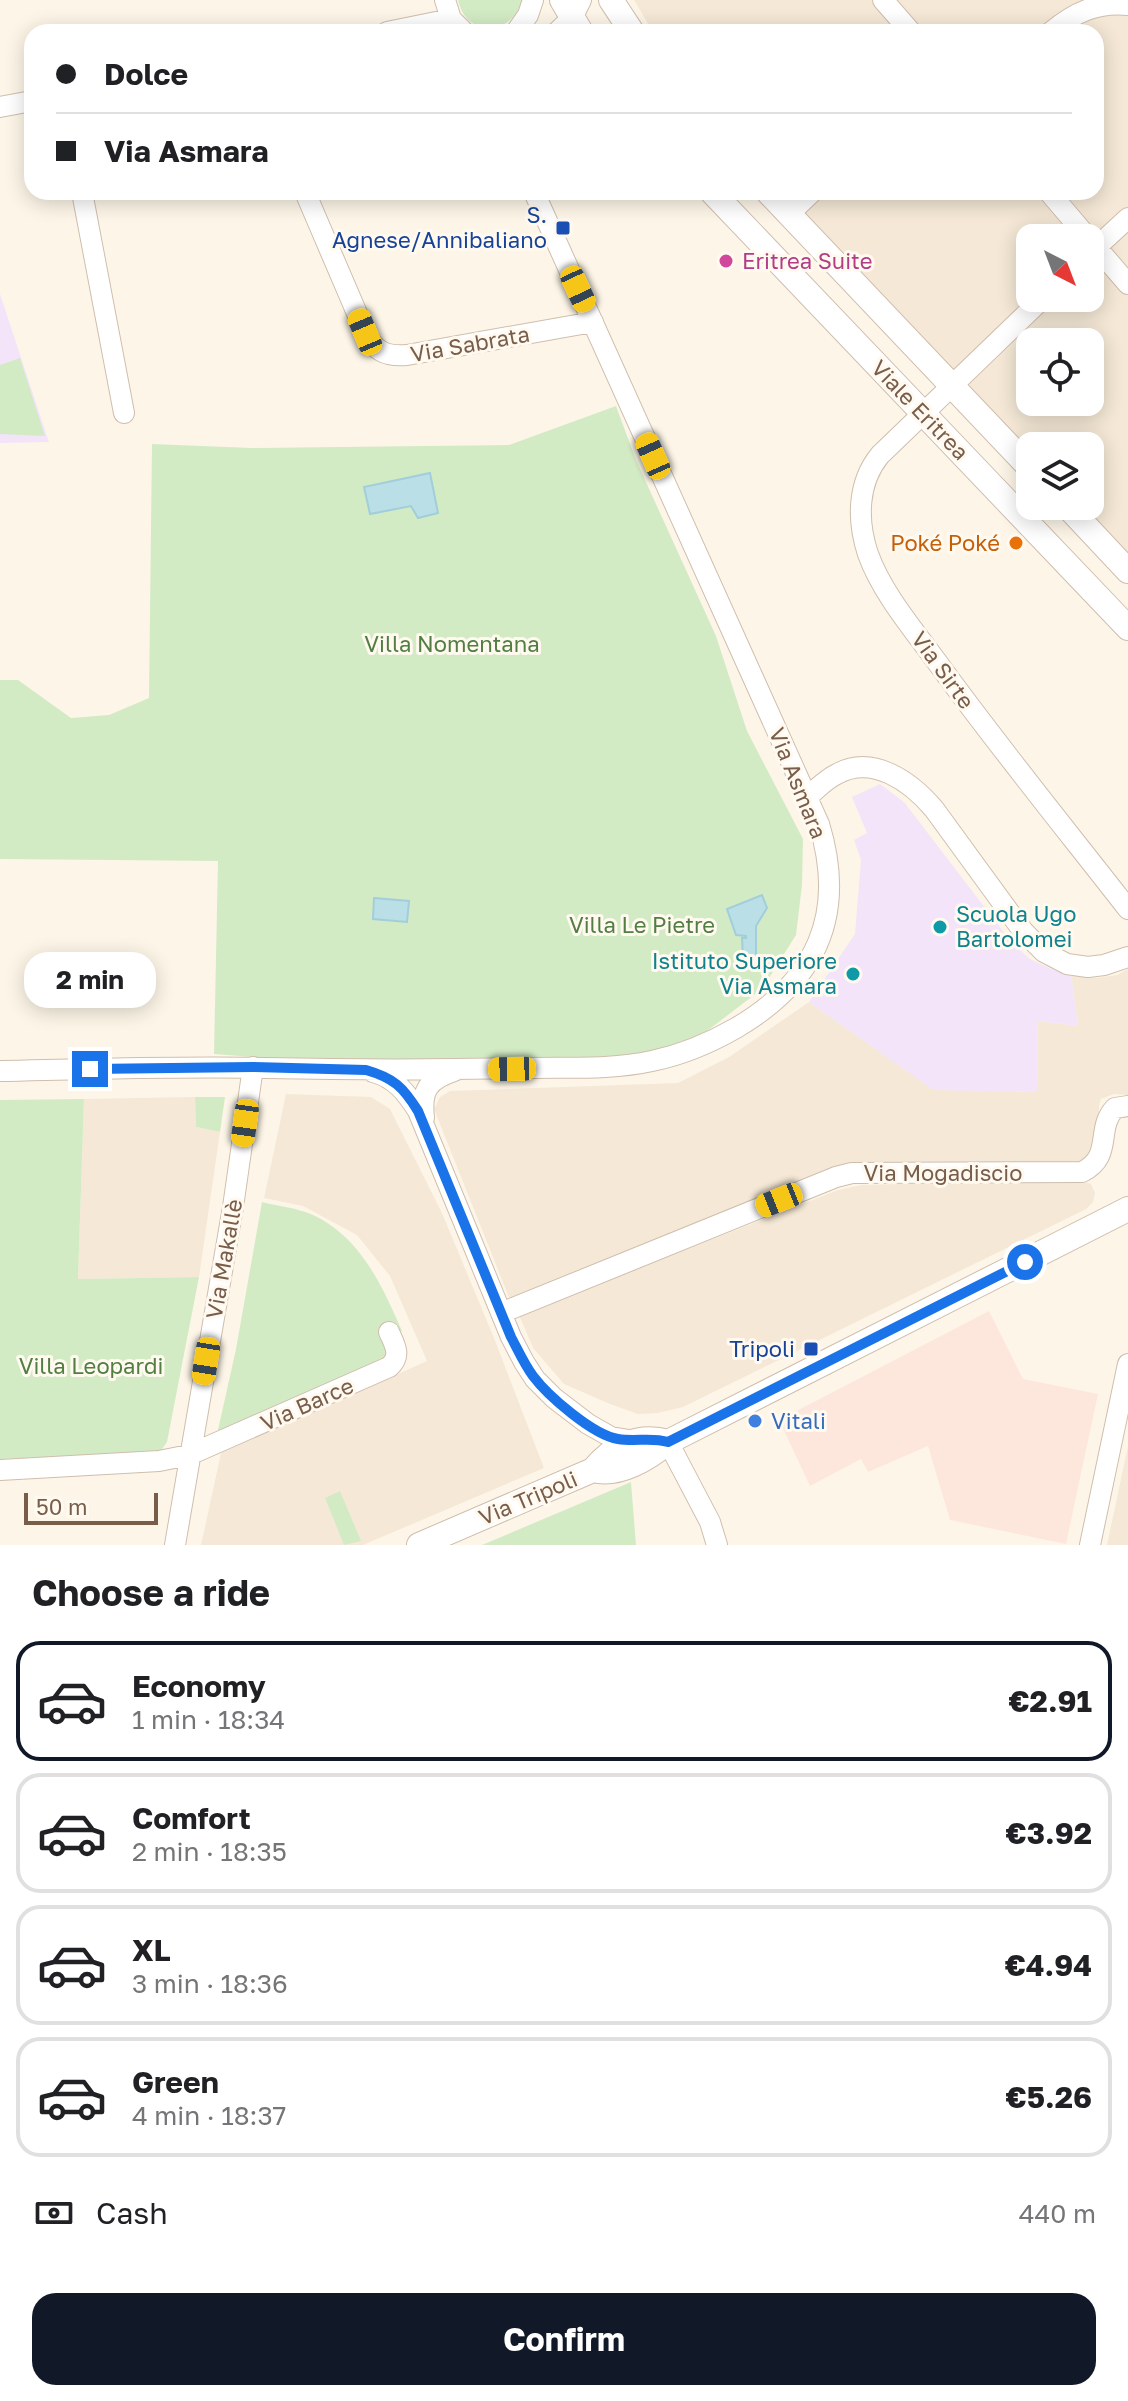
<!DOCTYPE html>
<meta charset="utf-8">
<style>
:root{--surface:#fff;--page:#f2f2f2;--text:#202124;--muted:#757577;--line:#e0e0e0;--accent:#111827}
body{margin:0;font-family:"Golos Text",sans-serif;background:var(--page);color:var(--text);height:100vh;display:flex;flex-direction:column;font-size:30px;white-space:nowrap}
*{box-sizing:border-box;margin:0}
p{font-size:26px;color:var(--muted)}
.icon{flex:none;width:44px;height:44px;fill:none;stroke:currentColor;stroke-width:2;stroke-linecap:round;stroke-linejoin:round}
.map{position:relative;height:1545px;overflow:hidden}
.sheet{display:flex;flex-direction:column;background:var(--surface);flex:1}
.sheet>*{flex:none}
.guide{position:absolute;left:24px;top:24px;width:1080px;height:176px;border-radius:24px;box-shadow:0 4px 20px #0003;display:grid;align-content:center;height:176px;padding:0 32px;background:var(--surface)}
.needle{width:52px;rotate:138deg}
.buttons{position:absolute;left:1016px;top:224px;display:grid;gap:16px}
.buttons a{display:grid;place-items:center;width:88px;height:88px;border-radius:16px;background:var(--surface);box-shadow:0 4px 20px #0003;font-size:40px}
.scale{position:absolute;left:24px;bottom:20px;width:134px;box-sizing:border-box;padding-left:8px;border:4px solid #785d4b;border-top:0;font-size:22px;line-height:28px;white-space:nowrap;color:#785d4b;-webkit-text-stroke:6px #fff9ef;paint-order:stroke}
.end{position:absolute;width:36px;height:36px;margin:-18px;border:10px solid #1a73e8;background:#fff;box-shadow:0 0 0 4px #fff}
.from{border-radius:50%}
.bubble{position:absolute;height:56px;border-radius:24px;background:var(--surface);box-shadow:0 4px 20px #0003;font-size:26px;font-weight:700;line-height:56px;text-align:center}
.car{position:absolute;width:24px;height:48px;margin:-24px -12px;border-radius:10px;box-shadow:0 0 6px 2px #0007;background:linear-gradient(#f5c518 24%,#345 0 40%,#f5c518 0 76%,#345 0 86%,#f5c518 0)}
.guide b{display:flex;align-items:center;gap:28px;height:76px;font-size:30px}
.guide b+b{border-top:2px solid var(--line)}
.guide i{width:20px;height:20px;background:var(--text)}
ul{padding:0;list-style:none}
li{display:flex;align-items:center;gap:24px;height:120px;margin:0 16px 12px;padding:0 16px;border:4px solid var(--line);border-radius:24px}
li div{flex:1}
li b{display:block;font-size:30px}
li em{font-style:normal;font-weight:700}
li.on{border-color:var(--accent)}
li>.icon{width:72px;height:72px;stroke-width:1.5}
h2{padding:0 32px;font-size:36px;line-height:96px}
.pay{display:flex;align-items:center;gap:20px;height:88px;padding:0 32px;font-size:30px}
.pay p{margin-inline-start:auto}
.action{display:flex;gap:16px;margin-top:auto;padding:16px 32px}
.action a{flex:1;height:92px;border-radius:24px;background:var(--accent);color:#fff;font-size:32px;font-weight:700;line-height:92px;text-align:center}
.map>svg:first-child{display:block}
.residential{fill:#f5e8d6;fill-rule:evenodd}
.commercial{fill:#fde7dc}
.education{fill:#f3e4fa}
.green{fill:#d3ebc5}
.water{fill:#bbdfe7;stroke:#a1ceda;stroke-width:2}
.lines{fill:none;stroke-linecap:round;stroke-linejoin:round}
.minor-casing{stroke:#cfbead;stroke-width:22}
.tertiary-casing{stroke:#cfbead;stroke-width:26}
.minor{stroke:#fff;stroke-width:20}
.tertiary{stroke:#fff;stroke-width:24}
.route{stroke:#1a73e8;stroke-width:10}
.transit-dot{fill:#1a4fb4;stroke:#fff9ef;stroke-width:3}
.hotel-dot{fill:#d1479c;stroke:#fff9ef;stroke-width:3}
.food-dot{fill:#e8710a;stroke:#fff9ef;stroke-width:3}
.culture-dot{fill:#0f9aa8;stroke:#fff9ef;stroke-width:3}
.shop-dot{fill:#3f7fe0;stroke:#fff9ef;stroke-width:3}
.labels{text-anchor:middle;stroke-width:6;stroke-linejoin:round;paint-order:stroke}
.transit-label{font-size:22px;fill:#164399;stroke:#fff9ef;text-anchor:end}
.hotel-label{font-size:22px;fill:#b23c85;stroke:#fff9ef;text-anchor:start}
.street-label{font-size:22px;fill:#785d4b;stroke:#fff9ef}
.food-label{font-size:22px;fill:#c56008;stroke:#fff9ef;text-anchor:end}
.park-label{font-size:22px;fill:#517e42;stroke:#fff9ef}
.culture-label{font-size:22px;fill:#0d838f;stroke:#fff9ef;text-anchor:start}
.shop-label{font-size:22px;fill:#366cbe;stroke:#fff9ef;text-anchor:start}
</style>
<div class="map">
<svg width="1128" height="1545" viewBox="0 0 1128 1545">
<rect width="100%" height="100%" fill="#fdf6e8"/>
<!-- residential -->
<path class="residential" d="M634,0H1128V556L1080,506H1090V446H1030V454L781,192H1096V32H653ZM1030,238H1090V298H1030ZM1030,342H1090V402H1030Z
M1128,969V1095L1114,1094L1101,1099L1099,1106L1100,1142L1090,1154L1077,1163L855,1166L510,1300L434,1109L440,1097L450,1091L678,1083L729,1057L809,1002L933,1089L1037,1092L1038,1021L1078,1026L1071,974L1096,978L1117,975Z
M286,1094L371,1097L390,1109L442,1213L494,1338L544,1468L363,1545H201L221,1453L427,1361L390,1276L357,1235L303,1206L264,1198Z
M195,1097L196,1127L220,1132L199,1277L78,1279L84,1099Z
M1077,1180L1091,1184L1095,1193L1093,1202L1086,1209L683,1407L658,1413L638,1414L610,1404L564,1384L533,1348L519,1315L838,1190L862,1185Z
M1128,1446V1545H1107Z"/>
<!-- commercial -->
<path class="commercial" d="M989,1311L1023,1379L1098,1394L1066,1544L950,1520L928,1446L868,1472L861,1459L810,1486L779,1420Z"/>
<!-- education -->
<path class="education" d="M0,294L49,442L0,443Z
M880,784L904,802L1012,943L1030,959L1054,970L1071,974L1078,1026L1038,1021L1037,1092L933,1090L809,1002L855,934L861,860L854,840L867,833L852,797Z"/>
<!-- green -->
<path class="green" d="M458,0H523C511,36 467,39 458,0Z
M20,358L45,436L0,434V365Z
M616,406L636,460L716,636L747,731L803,839L802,885L796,935L762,989L707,1031L643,1060L342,1064L214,1054L218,861L0,859V680H18L71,718L109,715L149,698L152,444L252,448L509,445Z
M195,1097H225L220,1132L196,1127Z
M84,1099L78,1279L199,1277L167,1442L160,1452L0,1459V1100Z
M262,1202C278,1206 296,1208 311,1214C360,1236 382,1285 402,1331L384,1338L387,1348L386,1355L379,1362L221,1437L218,1430L236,1349Z
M631,1482L636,1545H482Z
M340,1491L361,1541L344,1545L325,1498Z"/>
<!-- water -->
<path class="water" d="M430,473L438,513L418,518L411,506L370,514L364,487Z
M762,895L767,908L756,926V956L743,957L742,938H746V936L736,935L727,909Z
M374,898L409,901L407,922L373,919Z"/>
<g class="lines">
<!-- minor casing -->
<g class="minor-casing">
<path id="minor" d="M445,0L451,19L464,32
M883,0L911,32
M387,32L451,19
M516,32L528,15L533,0
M557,32L572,18L581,0
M1051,32C1075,12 1097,2 1128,5
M0,107L32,101
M82,192L124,413
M305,192L365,332C374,351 386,357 407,355L593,322
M1049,192L1088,238
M789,214L812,192
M1090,240L1128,284
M1090,253L1128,218
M1043,298L880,455C857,483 857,521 868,554C882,593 913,629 937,662C998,746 1064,827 1128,909
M807,797C817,789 826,779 837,774C873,754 911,782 934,809L1023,931L1044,952L1067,964L1088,967L1104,965L1128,957
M0,1071C89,1069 177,1066 266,1068C353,1070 439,1070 526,1068C568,1067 611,1070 652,1061C681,1055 710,1043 736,1028C816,981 847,915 819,824L534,192
M373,1072C395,1078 406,1092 418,1111L511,1337L524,1362L535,1379L554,1398L588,1424L611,1437L635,1441
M424,1118C421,1091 427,1080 454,1071
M501,1313L836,1177L852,1173L1082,1172C1114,1156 1095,1129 1115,1108L1128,1106
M668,1442L710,1522L717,1545
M0,1470L159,1461L189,1455L389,1367C402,1356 395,1345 389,1332
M175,1545L233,1207L253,1067
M1090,1545L1128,1364"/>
</g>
<!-- tertiary casing -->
<g class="tertiary-casing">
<path id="tertiary" d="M562,0L581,32
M611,0L632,32
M712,192L1128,628
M768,192L1030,468
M1067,506L1128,571
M593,1470C619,1477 649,1458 668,1442L1128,1209
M419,1545L593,1470C612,1447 637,1433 668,1442"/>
</g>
<!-- minor -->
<use href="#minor" class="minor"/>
<!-- tertiary -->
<use href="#tertiary" class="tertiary"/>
</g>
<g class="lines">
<!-- route -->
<path class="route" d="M90,1069L253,1067L366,1070C394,1078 403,1087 418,1111L511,1337C518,1350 524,1364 533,1376C548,1396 593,1435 618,1439C636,1442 651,1437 668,1442L1025,1262"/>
</g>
<!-- markers -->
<g class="transit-dot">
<rect x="555" y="220" width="16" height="16" rx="4"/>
<rect x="803" y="1341" width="16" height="16" rx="4"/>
</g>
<circle class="hotel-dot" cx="726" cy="261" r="8"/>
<circle class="food-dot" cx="1016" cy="543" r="8"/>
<g class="culture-dot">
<circle cx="940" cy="927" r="8"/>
<circle cx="853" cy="974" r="8"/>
</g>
<circle class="shop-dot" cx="755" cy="1421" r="8"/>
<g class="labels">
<!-- transit labels -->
<g class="transit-label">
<text x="547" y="223">S.<tspan x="547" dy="25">Agnese/Annibaliano</tspan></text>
<text x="795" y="1357">Tripoli</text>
</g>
<!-- hotel labels -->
<g class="hotel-label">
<text x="742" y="269">Eritrea Suite</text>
</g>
<!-- street labels -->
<g class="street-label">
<text transform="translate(470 344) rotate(-10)" y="8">Via Sabrata</text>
<text transform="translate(920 410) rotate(46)" y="8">Viale Eritrea</text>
<text transform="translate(943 670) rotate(54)" y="8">Via Sirte</text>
<text transform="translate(798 783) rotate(68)" y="8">Via Asmara</text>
<text x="943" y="1181">Via Mogadiscio</text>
<text transform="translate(224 1259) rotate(-80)" y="8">Via Makallè</text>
<text transform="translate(307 1404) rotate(-24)" y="8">Via Barce</text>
<text transform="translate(528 1498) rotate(-23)" y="8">Via Tripoli</text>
</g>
<!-- food labels -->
<g class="food-label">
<text x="1000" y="551">Poké Poké</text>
</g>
<!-- park labels -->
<g class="park-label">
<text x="452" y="652">Villa Nomentana</text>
<text x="642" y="933">Villa Le Pietre</text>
<text x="91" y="1374">Villa Leopardi</text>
</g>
<!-- culture labels -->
<g class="culture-label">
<text x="956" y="922">Scuola Ugo<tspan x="956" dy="25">Bartolomei</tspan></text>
<text x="837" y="969" text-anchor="end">Istituto Superiore<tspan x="837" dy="25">Via Asmara</tspan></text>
</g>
<!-- shop labels -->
<g class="shop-label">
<text x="771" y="1429">Vitali</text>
</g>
</g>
</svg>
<div class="buttons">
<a><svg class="needle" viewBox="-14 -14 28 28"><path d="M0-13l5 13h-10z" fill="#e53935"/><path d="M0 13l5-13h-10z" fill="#757577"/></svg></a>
<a><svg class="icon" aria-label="locate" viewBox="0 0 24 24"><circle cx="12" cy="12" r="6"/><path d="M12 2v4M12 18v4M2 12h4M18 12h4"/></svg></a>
<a><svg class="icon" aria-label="layers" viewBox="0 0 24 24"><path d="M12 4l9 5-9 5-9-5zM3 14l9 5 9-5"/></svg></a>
</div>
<div class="scale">50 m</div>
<i class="end from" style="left:1025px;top:1262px"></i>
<i class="end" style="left:90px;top:1069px"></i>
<div class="bubble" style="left:24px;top:952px;width:132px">2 min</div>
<i class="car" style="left:578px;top:289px;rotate:155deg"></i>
<i class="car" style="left:365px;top:332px;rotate:337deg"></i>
<i class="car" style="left:653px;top:456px;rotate:336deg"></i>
<i class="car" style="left:512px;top:1069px;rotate:269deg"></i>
<i class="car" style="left:245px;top:1123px;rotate:188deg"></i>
<i class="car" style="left:779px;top:1200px;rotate:248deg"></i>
<i class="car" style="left:206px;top:1361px;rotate:189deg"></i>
<div class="guide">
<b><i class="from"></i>Dolce</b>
<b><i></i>Via Asmara</b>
</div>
</div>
<section class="sheet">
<h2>Choose a ride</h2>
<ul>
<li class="on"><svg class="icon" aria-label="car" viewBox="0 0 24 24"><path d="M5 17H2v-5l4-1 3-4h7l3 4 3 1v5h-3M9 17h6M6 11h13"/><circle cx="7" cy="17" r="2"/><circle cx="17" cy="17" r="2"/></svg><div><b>Economy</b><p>1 min · 18:34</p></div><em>€2.91</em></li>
<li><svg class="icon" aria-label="car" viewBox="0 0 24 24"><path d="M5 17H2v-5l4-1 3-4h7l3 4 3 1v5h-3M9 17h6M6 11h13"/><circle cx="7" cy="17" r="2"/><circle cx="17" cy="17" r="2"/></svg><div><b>Comfort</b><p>2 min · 18:35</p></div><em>€3.92</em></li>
<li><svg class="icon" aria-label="car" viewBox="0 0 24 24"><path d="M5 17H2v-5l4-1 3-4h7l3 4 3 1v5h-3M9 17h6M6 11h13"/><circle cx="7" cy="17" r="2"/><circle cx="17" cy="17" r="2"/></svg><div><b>XL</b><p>3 min · 18:36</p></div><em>€4.94</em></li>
<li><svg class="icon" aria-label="car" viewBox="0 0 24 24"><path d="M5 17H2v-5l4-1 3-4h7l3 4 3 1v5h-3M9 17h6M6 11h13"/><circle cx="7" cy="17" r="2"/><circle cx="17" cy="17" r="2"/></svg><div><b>Green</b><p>4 min · 18:37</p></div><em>€5.26</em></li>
</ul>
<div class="pay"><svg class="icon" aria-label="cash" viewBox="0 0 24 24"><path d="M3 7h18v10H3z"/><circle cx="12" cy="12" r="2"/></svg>Cash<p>440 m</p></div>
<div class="action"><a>Confirm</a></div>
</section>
